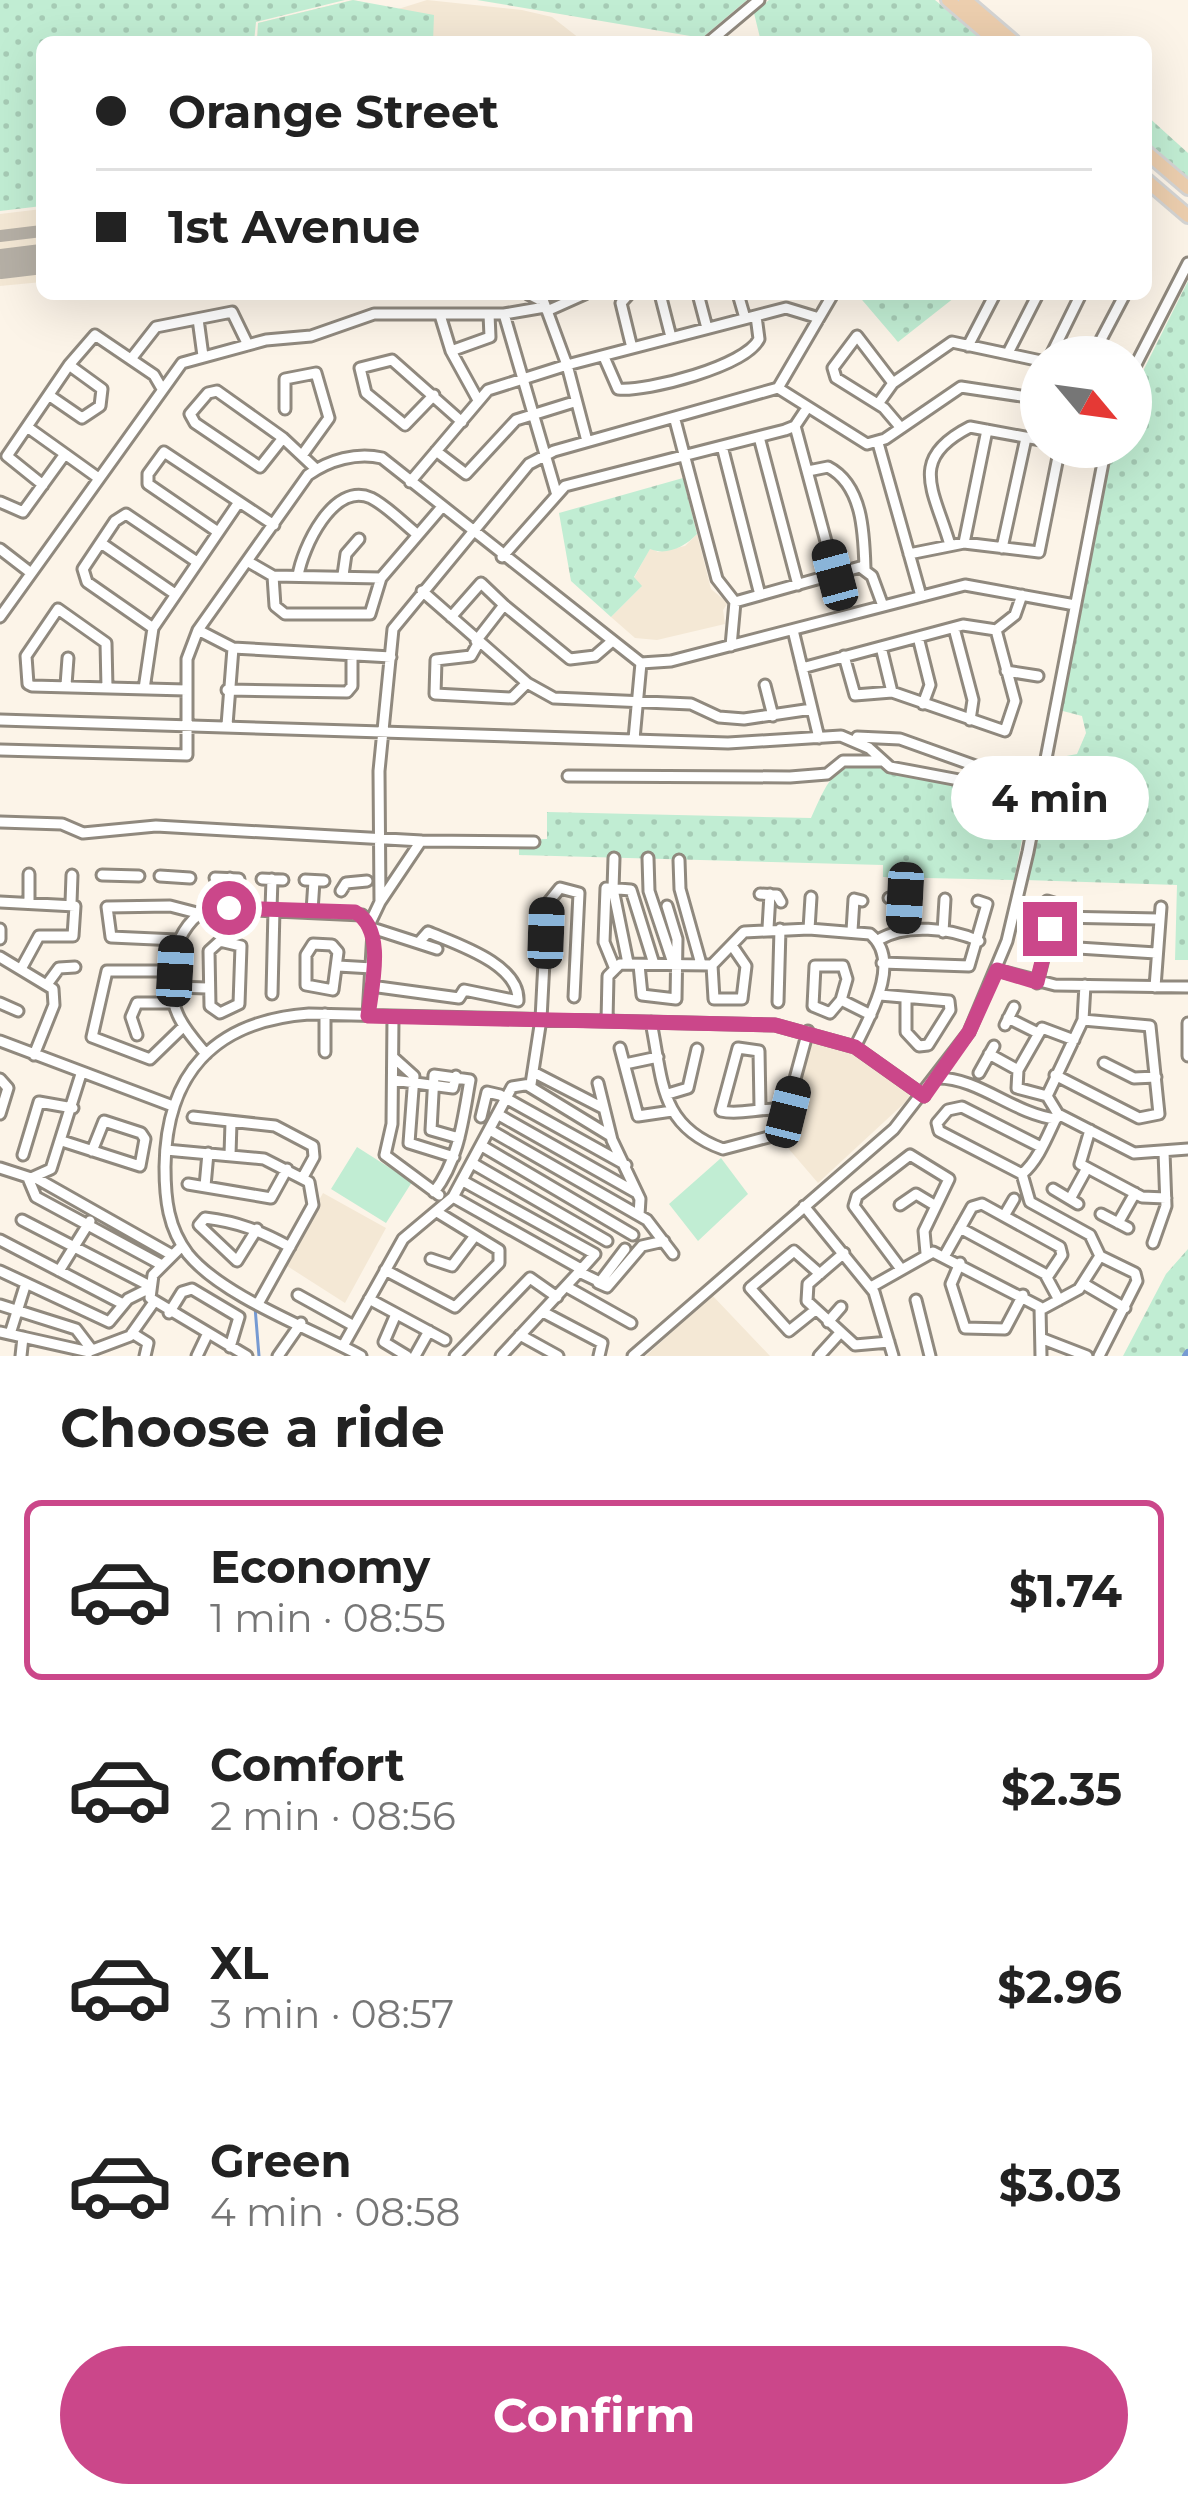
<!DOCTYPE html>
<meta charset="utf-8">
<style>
:root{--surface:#fff;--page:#f2f2f2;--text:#222;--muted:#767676;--line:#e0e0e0;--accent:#cb478a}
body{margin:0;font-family:Montserrat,sans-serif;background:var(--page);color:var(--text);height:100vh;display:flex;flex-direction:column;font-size:45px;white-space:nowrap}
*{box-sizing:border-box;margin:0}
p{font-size:39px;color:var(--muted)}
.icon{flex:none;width:66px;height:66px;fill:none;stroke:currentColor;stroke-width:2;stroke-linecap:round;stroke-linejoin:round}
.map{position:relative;height:1356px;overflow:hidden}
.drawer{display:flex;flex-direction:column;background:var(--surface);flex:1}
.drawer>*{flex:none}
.banner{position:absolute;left:36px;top:36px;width:1116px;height:264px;border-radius:18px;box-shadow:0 12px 48px #0002;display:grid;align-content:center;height:264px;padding:0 60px;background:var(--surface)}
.needle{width:78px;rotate:119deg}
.tools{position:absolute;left:1020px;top:336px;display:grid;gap:24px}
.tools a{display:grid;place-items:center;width:132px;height:132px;border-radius:50%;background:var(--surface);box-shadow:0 12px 48px #0002;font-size:60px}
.end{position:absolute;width:54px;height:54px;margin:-27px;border:15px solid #cb478a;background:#fff;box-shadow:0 0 0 6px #fff}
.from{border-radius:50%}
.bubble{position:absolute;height:84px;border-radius:42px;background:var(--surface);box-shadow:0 12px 48px #0002;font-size:39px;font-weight:700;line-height:84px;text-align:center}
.car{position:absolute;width:36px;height:72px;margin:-36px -18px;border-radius:15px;box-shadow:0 0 9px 3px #0007;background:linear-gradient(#222 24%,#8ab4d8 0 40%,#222 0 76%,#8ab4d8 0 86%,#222 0)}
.banner b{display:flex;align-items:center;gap:42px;height:114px;font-size:45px}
.banner b+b{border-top:3px solid var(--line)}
.banner i{width:30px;height:30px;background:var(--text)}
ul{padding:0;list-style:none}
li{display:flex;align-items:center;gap:36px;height:180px;margin:0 24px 18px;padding:0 36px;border:6px solid transparent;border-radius:18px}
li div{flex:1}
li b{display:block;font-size:45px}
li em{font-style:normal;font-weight:700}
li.active{border-color:var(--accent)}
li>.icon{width:108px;height:108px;stroke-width:1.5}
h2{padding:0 60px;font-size:54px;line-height:144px}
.primary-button{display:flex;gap:24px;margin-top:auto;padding:24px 60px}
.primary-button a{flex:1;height:138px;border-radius:72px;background:var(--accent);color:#fff;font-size:48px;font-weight:700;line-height:138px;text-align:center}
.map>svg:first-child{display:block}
.built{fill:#f4e8d5}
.grass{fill:url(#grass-dots)}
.pitch{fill:#c1edd3}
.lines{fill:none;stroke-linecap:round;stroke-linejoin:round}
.stream{stroke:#769ad2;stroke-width:3}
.river{stroke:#769ad2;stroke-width:8}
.taxiway{stroke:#b6b0a6;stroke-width:12}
.runway{stroke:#b6b0a6;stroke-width:30}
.minor-casing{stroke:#90897e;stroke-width:15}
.major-casing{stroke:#d4d4d3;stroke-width:18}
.minor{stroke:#fff;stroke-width:9}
.major{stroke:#ecceae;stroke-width:12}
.route{stroke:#cb478a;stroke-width:15}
</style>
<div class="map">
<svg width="1188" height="1356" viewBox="0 0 1188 1356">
<defs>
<pattern id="grass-dots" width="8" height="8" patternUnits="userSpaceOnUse" patternTransform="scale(3)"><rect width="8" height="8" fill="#c1edd3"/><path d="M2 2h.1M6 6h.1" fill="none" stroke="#a6cbb5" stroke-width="1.8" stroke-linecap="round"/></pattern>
</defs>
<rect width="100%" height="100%" fill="#fcf4e8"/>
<!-- built -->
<path class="built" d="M353,0L395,10L427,0L522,10L552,17L584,42H257L258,23Z
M42,209V282L0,286V214Z
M697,534L711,589L728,603L723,610L725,624L657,640L635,638L611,617L641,587L634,578L650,548L658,552L685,546Z
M809,1037L875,1063L911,1097L818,1183L782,1141Z
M323,1193L386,1228L345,1303L284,1264Z
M712,1295L770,1356H646L648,1354Z"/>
<!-- grass -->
<path class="grass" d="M0,0H345L256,22L254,42H42V206L0,211Z
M353,0L434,15L433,42H257L258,23Z
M477,0H747L702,38Z
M769,0H935L986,42H761L754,13Z
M1146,115L1188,153V177L1146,142Z
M1188,281V960H1175L1177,885L1025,880L1045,777L1056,758L1077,754L1086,733L1082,716L1059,710L1109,452L1111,447H1131V433L1146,428L1147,417L1131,402V395Z
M857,294L891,298L959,294L898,342Z
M683,478L697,534C685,547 666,556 650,549L634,577L642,586L611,617L571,581L559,513Z
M873,762L893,771L1031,794L1014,880L883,877V865L519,855V840L547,839V812L811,818C827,784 832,763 873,762Z
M1188,1249V1356H1123L1166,1274Z"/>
<!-- pitch -->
<path class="pitch" d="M357,1147L412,1182L386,1223L331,1189Z
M721,1158L748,1194L698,1241L669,1204Z"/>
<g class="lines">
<!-- stream -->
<path class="stream" d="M181,1255L211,1281
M255,1307L259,1356"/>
<!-- river -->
<path class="river" d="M1186,1356L1188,1353"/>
<!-- taxiway -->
<path class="taxiway" d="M0,236L42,231"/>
<!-- runway -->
<path class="runway" d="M0,264L42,259"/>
<!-- minor casing -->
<g class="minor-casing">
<path id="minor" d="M709,42L759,0
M528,294L538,299L549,294
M629,294L621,303L632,348
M660,294L671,337
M698,294L707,328
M738,294L745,318
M547,311L585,294
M504,314L556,492
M440,315L451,351L478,400
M198,319L203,356
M1058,342L1086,357L1094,353L1125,294
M968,346L995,294
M451,351L490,337L489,314
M1008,353L1038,294
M604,357L618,389C647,392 746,366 759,339L756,316
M1050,357L1081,294
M131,359L156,327L232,312L248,345
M1131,374L1188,263
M893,383L857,336L833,368L836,378L884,408L901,428
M778,388L833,294
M434,395L405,425L366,393L360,368L392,360L462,422
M50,396L82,418L100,406L102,389L69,365L95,335L154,375L161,387
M878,404L893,383L952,342L1041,361
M285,409V379L316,373L329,418L303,454
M675,420L717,579L735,602L731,646
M795,426L835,575
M30,429L65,454
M759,437L798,585
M283,438L260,467L195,423L190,414L208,393L217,391L283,438L316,469
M587,441L567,365L786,308L819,318
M878,443L921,596
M722,446L760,595
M436,451L466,474L516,420L574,402
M808,471L828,467C863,485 864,534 865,569
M410,482L488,390L567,365L542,297
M43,485L7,456L69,365
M0,502L23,512L65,454L97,477
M218,532L148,484V474L164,452L274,525
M101,543L175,594
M964,543L987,430
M950,545C934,490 907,459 970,427L1041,440
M1002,548L1026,438
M0,549L31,573
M909,554L964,543L1039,552L1060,447
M502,557L565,486L785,430L795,426L807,408
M247,561L273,576L381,578L441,508
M343,575L346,554L359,539
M273,576L275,606L285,614H370L381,578
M298,576C302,549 333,481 371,498C387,506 403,523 418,535
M422,591L527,683L554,698L691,704L719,717L744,719L812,709
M735,602L860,567L872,576L883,606
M0,617L182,363L266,340L311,336L374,314H504L545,307
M451,617L481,583L504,605
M153,628L87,582L83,569L115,521L126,514L197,562
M954,628L973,700L970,720
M198,630L233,648L391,657
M793,630L819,738
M918,637L930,685L923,704
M476,641L504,605L570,659L595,656L610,643
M479,642L471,656L436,660L435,694L512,698L527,683
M881,647L892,692
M844,656L855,695L892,692L1005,731L1015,701L996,630
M802,668L963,625L996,630L1015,615L1022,595
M1006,671L1038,676
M66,685L68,658
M765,685L773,716
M107,688L106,643L58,609L26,656L28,684L32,686L186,690
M144,689L153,628L239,502
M227,690L347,692L352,686V655
M0,720L728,743L841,736L869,748L890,767L1039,795
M227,725L233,648
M857,737L900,739L1040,789
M634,739L641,663
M0,750L187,755V659L198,630L308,475C329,460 357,452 382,458L641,663L671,661L965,585L1075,605
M568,776L790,777L827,774L843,761H881
M0,822L62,824L83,833L156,826L422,841L534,842
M614,858L613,889L628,963
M648,858L649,891L672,960
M679,860L680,889L701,964
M102,875L139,876
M160,876L190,878
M215,878L239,879
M262,879L283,880
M305,880L324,881
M341,891L346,883L367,881
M760,894L777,895L781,902
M889,898L914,899
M0,902L75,906L73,936H39L21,969
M380,902L421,841
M29,903V874
M71,903L72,875
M229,908L230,878
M271,909L272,879
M312,911L314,881
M1057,917L1158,919
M370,923L380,902L379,771L393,629L529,464L554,451L778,388L867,444L885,439L961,387L1041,399
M372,928L437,949
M768,928L770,894
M0,929V939
M809,929L811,897
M903,930L905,899
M852,931L854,899L862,901
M943,932L945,899
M177,940L111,937L107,907L170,906L197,913
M878,940C906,923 950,928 979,941
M220,941L241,946L239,1004L220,1013L210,1006L209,951Z
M313,944L332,945L338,952L333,990L306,985V955Z
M1047,946L1156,953
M0,957L53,989L54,1005L34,1055
M882,963L969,966L987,904L978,901
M639,965L642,995L676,999L677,939L667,906
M712,965L714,999H742L746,966L733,947
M338,966L372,968
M615,969L604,942L606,888L631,890L654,964
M997,970L1055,985L1188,987
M175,971H107L92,1037L150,1059L184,1026
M48,983L59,968L75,967
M1037,983L1057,904L1047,901
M371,986L459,998L464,990L518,1001C520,964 456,944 428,932L421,940
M175,987L207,988
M1155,987L1161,907
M272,994L274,909
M880,995L949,1001L950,1010L928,1045L919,1046L906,1032V999
M841,1000L830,1013L813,1006L815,966H843L847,979L841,1000L871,1015
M778,1002L780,929
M0,1003L18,1011
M325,1014V1052
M393,1017L392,1124L385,1155L439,1195
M1008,1018L1038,1033
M607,1021L608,976L620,964L712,965L744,932L809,929L870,934C903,961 869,1018 855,1047
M651,1022C663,1081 659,1126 723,1149L780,1134L808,1031
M1188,1023V1056
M1005,1025L1014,1007
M137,1035L131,1017L137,1003H174
M0,1041L170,1105
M620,1048L638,1116L672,1111
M206,1054C196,1042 184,1029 178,1015C162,981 174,921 211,908L362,915L373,932L368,1015
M989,1054L1018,1070
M394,1058L414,1076L409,1143L454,1157
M1104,1063L1134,1078L1156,1077
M625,1064L658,1057
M533,1072L603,1108
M979,1073L994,1046
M1055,1075L1139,1118L1159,1114L1150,1026L1083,1020
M938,1078C979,1078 1014,1114 1056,1119
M0,1079L8,1088L0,1114
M393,1080L453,1088L456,1076
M598,1083L612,1140L640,1199L639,1215
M527,1085L609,1135
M668,1094L688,1088L697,1049
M1047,1096L1058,1114L1134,1153L1188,1149
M1047,1096L1017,1088L1018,1070L1042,1028L1074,1040
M1047,1096L1083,1020L1085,985
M760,1107L759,1051L738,1048L721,1111C743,1116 765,1105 789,1111
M499,1115L637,1193
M193,1117L275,1126L313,1146L314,1157L303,1177
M481,1117L487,1092L500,1095L626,1165
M490,1130L647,1220L673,1254
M1090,1130L1080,1164L1142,1197L1166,1198
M62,1141L140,1166L145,1139L141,1133L104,1121L92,1151
M482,1146L633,1235
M1041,1147L962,1107L948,1110L937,1123L939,1131L1022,1174C1039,1160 1048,1134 1058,1114
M166,1150L264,1159L309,1182L313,1205L259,1302
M23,1155L39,1102L73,1108
M230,1155L231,1122
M472,1163L607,1241
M0,1168L31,1178L51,1169L81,1074
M1022,1174L1030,1202L1090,1235L1100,1256
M28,1178L36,1197L160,1264
M36,1178L172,1255
M463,1181L595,1254L579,1272
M188,1184L271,1198L287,1169
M205,1186L208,1153
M1053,1189L1078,1204
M434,1192C459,1160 463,1119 470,1080L434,1075L431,1130L459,1138
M453,1197L581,1269
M1070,1199L1087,1168
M900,1205L916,1194L936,1206
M804,1206L874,1292L893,1356
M1101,1214L1128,1228
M1004,1216L1014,1199
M22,1220L148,1285
M1118,1223L1135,1193
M960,1228L1045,1274L1059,1300
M257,1229L237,1261L199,1225L205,1218C239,1222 260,1231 290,1247
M0,1240L123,1304
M1153,1243L1166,1206L1164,1152
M182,1246L153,1275L150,1298L247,1356
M844,1253L808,1284L807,1301L855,1345L889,1342
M945,1255L972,1207L982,1204L1060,1247L1062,1255L1048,1276
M431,1259L452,1266L474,1237
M960,1263L951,1284L965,1328L1005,1329L1023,1295
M901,1269L854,1206L857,1196L910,1155L949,1179L924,1231L926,1253
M385,1270L455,1307L499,1263V1250L437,1212
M0,1271L109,1322L128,1299L148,1289
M59,1271L90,1221
M598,1283L607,1287L642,1246L664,1241
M1084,1284L1125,1308
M567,1287L631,1323
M871,1287L933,1252L1040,1307L1041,1356
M298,1295L354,1326
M369,1299L445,1340
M916,1300L930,1356
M0,1305L76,1329L92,1350
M1042,1309L1079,1289L1100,1256L1135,1273L1137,1281L1099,1356
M814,1311L789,1331L750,1288L794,1251L820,1274
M543,1312L602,1343L599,1356
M169,1313L182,1292L192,1289L239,1317L230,1347
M396,1314L384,1342L407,1356
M828,1322L841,1307
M0,1332L89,1352
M132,1333L148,1343L145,1356
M10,1334L25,1286
M520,1335L558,1356
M1043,1339L1087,1356
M343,1346L403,1239L453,1197L512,1087L531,1084L541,1019L547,904L560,888L579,893L574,997
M90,1351L130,1336L154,1302
M21,1356L23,1337
M197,1356L207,1335
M278,1356L301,1323
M361,1356C312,1329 223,1297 188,1254C168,1228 165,1199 165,1167C166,1074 214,1021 309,1014L775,1025L855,1047L924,1096
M415,1356L429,1331
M455,1356L530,1278L557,1297
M501,1356L579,1272L600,1282L625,1249
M633,1356L894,1129L969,1032L1007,941L1028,852L1106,447
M819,1356L839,1334"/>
</g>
<!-- major casing -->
<g class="major-casing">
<path id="major" d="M948,0L997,42
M965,0L1014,42
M1146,152L1188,188
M1146,180L1188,216"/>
</g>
<!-- minor -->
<use href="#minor" class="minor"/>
<!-- major -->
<use href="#major" class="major"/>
</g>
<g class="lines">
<!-- route -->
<path class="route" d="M229,908L355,912C386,929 372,985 368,1016L775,1025L855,1047L924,1096L969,1032L997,970L1037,982L1050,929"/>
</g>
</svg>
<div class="tools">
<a><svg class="needle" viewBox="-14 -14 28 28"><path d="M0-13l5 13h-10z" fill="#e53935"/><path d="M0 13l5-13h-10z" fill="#767676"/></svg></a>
</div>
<i class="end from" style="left:229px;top:908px"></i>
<i class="end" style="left:1050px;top:929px"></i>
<div class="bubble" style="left:951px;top:756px;width:198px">4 min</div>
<i class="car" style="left:835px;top:575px;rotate:345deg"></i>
<i class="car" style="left:905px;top:898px;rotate:183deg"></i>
<i class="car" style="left:546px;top:933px;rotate:2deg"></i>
<i class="car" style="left:175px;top:971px;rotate:3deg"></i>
<i class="car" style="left:788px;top:1112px;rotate:14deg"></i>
<div class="banner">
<b><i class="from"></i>Orange Street</b>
<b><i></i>1st Avenue</b>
</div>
</div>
<section class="drawer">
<h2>Choose a ride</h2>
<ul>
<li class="active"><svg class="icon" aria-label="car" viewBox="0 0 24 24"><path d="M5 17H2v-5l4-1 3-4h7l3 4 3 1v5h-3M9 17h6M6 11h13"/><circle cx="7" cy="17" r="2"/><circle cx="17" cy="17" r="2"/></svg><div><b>Economy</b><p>1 min · 08:55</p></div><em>$1.74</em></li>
<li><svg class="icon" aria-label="car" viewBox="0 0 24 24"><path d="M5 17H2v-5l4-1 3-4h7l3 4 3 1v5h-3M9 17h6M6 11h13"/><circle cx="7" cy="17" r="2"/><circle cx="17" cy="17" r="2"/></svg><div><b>Comfort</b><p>2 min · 08:56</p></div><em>$2.35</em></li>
<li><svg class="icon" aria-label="car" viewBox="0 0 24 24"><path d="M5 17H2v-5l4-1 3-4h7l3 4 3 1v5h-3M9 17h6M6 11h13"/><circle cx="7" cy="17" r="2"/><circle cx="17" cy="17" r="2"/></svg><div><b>XL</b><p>3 min · 08:57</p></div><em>$2.96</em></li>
<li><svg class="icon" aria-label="car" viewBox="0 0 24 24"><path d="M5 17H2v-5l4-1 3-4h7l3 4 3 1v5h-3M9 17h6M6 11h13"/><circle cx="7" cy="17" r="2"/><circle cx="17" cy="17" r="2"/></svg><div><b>Green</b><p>4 min · 08:58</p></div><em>$3.03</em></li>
</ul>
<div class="primary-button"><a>Confirm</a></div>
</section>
